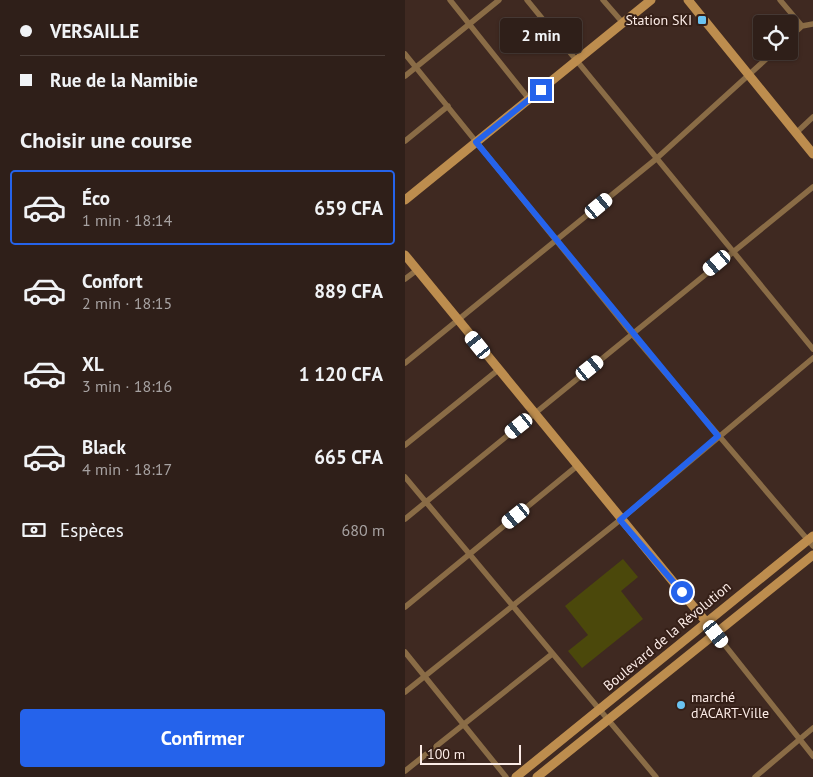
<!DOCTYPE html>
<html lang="fr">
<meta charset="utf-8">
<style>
:root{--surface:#2f1f19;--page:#372722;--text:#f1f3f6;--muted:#a7a2a2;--line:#4a3d38;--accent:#2563eb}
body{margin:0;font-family:"PT Sans",sans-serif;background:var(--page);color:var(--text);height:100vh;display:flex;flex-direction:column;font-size:19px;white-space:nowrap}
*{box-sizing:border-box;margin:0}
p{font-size:16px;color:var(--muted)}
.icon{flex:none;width:28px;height:28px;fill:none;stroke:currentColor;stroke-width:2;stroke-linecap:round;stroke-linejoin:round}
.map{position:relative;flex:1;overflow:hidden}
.panel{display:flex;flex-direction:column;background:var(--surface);width:405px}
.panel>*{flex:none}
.top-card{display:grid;align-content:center;height:110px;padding:0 20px;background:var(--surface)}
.controls{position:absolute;left:348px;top:15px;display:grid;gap:10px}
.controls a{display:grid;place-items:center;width:45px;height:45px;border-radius:5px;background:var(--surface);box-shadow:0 1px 4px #0004,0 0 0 1px var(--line);font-size:25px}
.scale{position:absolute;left:15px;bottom:12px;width:101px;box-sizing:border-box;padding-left:5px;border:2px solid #fcece7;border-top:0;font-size:14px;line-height:18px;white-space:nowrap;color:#fcece7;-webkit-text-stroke:4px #351f17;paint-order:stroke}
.end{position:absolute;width:22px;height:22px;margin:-11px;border:6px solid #2563eb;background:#fff;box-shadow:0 0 0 2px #fff}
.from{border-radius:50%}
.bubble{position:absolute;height:35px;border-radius:5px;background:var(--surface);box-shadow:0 1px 4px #0004,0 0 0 1px var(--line);font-size:16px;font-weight:600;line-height:35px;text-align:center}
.car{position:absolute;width:15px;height:30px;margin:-15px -8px;border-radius:6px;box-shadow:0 0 4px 1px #0007;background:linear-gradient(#fff 24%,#345 0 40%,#fff 0 76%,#345 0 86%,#fff 0)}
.top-card b{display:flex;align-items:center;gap:18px;height:48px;font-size:19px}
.top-card b+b{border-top:1px solid var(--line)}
.top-card i{width:12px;height:12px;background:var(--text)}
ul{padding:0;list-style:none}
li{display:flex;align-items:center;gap:15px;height:75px;margin:0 10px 8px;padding:0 10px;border:2px solid transparent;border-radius:5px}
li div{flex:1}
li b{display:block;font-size:19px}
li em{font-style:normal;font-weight:600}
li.active{border-color:var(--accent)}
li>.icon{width:45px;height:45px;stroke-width:1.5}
h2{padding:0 20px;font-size:22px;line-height:60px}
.pay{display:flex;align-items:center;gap:12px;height:55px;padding:0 20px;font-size:19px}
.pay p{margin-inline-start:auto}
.primary-button{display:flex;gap:10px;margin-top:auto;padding:10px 20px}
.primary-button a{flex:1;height:58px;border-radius:5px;background:var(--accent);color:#fff;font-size:20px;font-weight:600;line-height:58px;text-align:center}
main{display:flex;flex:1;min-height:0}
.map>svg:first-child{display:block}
.green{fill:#4b480b}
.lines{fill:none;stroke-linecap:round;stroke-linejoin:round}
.street{stroke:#8a6c46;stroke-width:5.5}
.secondary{stroke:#bd8d4e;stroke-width:9}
.route{stroke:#2563eb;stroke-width:6}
.poi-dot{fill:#6ac3f1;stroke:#351f17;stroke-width:2}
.labels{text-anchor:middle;stroke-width:4;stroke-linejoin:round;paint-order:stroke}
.poi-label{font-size:14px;fill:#fcece7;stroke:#351f17;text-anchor:end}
.street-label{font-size:14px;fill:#fcece7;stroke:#351f17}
</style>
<main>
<section class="panel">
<div class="top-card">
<b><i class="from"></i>VERSAILLE</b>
<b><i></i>Rue de la Namibie</b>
</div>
<h2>Choisir une course</h2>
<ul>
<li class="active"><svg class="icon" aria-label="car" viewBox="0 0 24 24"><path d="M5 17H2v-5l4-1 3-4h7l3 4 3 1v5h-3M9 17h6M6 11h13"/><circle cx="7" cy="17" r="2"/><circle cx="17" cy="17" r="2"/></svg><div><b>Éco</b><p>1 min · 18:14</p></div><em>659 CFA</em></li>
<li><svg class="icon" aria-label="car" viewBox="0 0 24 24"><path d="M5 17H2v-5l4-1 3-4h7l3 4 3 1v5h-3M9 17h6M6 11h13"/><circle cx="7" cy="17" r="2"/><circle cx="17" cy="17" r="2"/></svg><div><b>Confort</b><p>2 min · 18:15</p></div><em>889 CFA</em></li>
<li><svg class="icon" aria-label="car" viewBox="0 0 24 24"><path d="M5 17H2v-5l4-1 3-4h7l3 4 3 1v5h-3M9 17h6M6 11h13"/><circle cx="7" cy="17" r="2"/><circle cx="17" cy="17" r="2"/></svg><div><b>XL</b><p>3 min · 18:16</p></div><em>1 120 CFA</em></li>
<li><svg class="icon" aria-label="car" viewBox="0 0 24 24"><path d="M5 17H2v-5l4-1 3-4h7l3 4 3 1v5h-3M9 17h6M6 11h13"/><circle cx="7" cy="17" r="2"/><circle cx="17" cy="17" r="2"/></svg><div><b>Black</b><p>4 min · 18:17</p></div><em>665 CFA</em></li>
</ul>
<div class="pay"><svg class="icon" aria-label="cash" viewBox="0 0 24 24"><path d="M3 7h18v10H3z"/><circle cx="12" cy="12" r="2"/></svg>Espèces<p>680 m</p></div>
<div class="primary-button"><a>Confirmer</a></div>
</section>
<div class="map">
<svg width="408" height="777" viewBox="0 0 408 777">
<rect width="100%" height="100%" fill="#3f2921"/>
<!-- green -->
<path class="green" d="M218,559L233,577L216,591L238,619L177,668L163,651L183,635L160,606Z"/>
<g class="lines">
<!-- street -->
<path class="street" d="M45,0L124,99
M122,0L408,349
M198,0L218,23
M375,0L397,26
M384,38L397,26L408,24
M0,54L227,334L408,546
M0,76L94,0
M391,133L408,117
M0,141L43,106
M0,279L12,270
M0,363L251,159L370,51
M0,445L93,370
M0,477L251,777
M0,519L408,187
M0,607L172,466
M311,634L408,756
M0,652L101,777
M0,692L215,520L408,358
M0,771L147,654
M350,777L408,728"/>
<!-- secondary -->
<path class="secondary" d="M283,0L408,154
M0,200L246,0
M0,255L311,634
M111,777L408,536
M132,777L408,555"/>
</g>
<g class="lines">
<!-- route -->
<path class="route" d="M136,90L71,142L313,436L215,520L277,592"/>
</g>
<!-- markers -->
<g class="poi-dot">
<rect x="292" y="15" width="10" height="10" rx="2.5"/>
<circle cx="276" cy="705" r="5"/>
</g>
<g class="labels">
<!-- poi labels -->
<g class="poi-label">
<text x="287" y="25">Station SKI</text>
<text x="286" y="702" text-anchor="start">marché<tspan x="286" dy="16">d'ACART-Ville</tspan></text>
</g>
<!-- street labels -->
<g class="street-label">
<text transform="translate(262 636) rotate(-40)" y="5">Boulevard de la Révolution</text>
</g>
</g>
</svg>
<div class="controls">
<a><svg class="icon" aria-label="locate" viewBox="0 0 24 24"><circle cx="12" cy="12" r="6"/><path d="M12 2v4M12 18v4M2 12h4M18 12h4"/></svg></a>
</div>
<div class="scale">100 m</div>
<i class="end from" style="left:277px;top:592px"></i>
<i class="end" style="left:136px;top:90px"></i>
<div class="bubble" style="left:95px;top:18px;width:82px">2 min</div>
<i class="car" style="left:194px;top:206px;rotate:50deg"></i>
<i class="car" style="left:312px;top:263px;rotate:230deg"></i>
<i class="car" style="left:73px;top:345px;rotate:321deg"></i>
<i class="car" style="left:185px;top:368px;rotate:51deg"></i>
<i class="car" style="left:114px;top:426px;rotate:231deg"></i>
<i class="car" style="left:111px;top:516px;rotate:231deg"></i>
<i class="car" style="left:311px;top:634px;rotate:142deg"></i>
</div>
</main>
